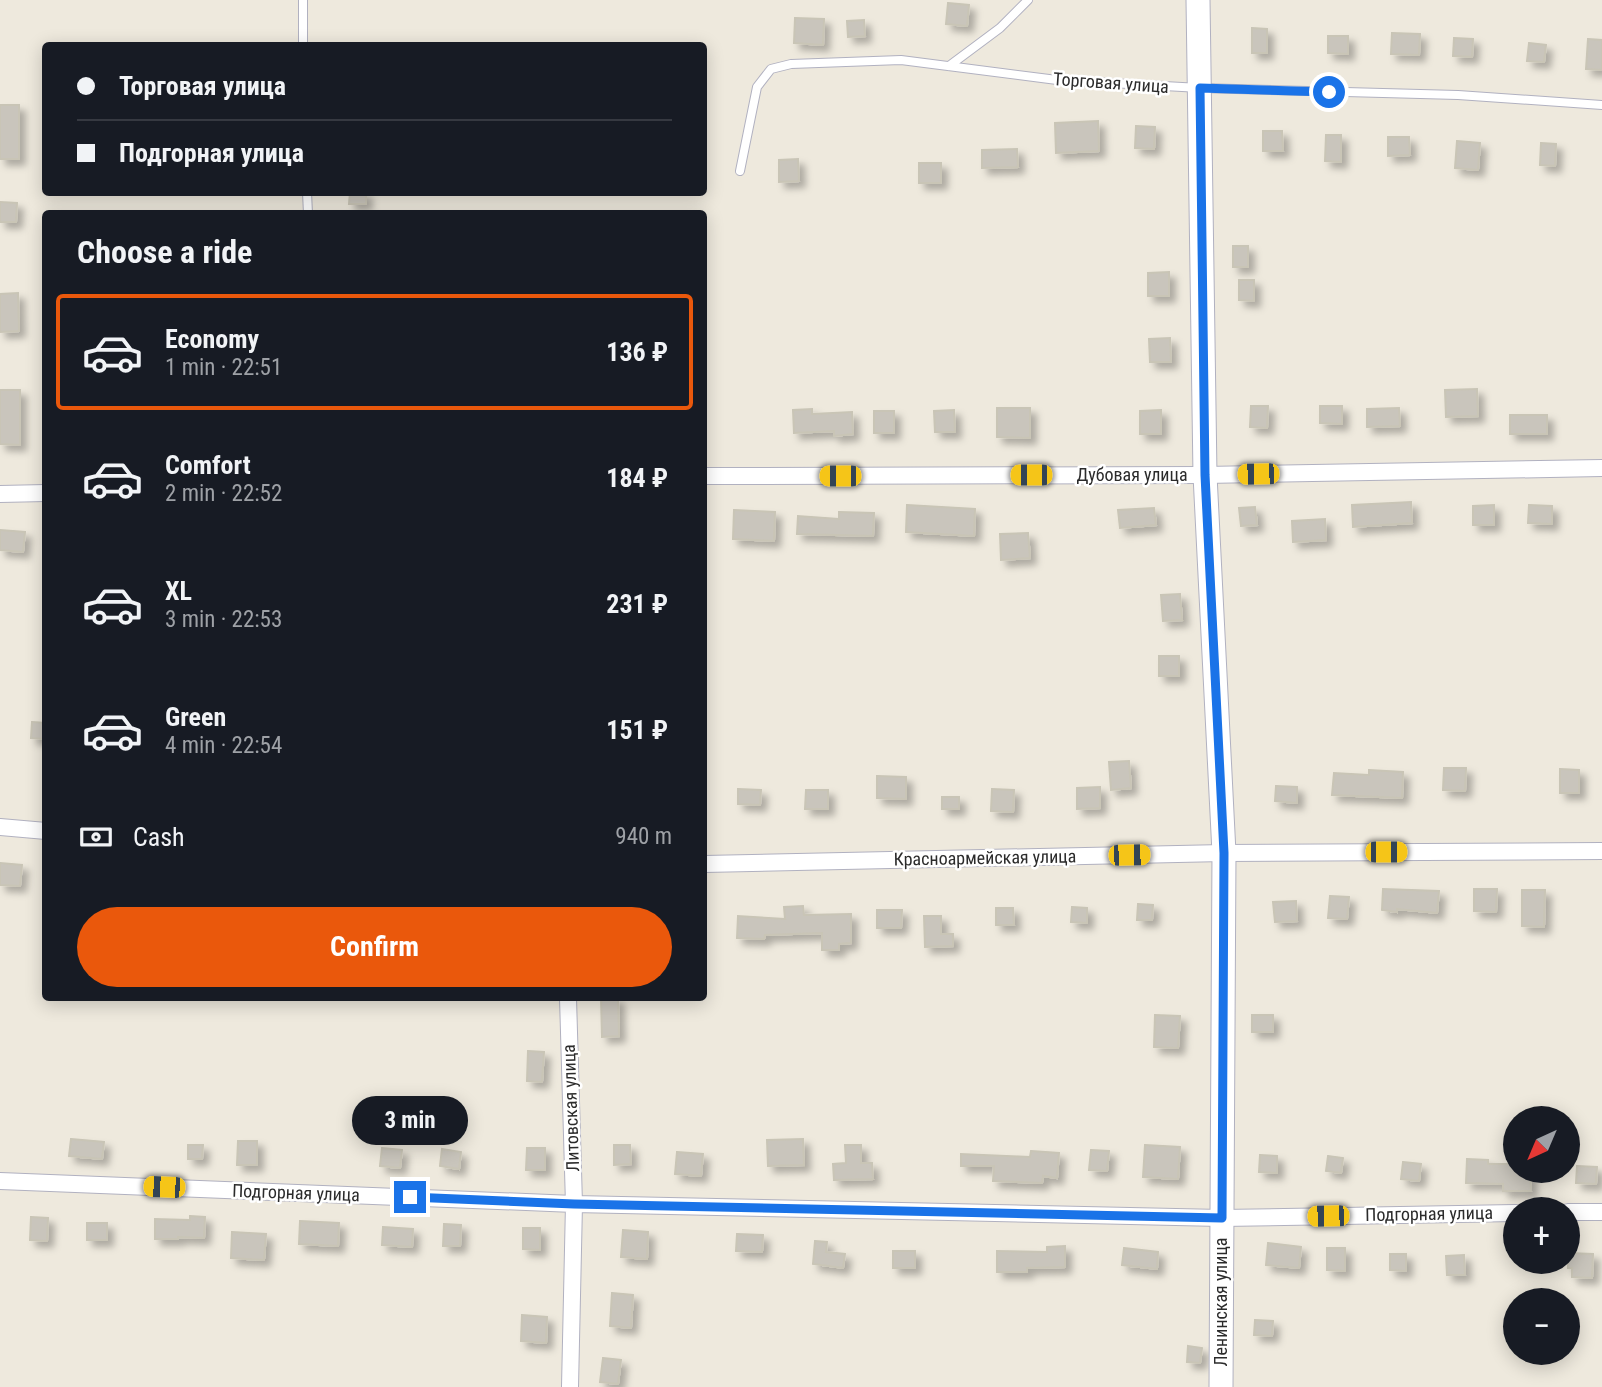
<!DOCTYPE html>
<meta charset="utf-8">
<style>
:root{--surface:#171b24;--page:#242831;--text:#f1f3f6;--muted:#9ea1a6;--line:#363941;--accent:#ea580c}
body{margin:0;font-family:"Roboto Condensed",sans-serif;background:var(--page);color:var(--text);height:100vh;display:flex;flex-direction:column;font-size:26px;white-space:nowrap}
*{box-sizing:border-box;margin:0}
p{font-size:23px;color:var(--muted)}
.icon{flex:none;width:38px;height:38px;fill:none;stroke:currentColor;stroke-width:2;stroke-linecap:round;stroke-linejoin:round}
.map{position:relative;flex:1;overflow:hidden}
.side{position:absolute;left:42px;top:210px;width:665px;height:791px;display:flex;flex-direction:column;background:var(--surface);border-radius:7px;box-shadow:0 4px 18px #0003}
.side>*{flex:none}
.guide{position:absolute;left:42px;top:42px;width:665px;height:154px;border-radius:7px;box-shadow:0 4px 18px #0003;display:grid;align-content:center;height:154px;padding:0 35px;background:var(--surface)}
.needle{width:46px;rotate:224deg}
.controls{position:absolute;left:1503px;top:1106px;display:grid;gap:14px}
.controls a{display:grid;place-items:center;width:77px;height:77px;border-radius:50%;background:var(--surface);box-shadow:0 4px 18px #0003;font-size:35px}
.end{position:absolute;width:32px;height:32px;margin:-16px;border:9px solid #1a73e8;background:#fff;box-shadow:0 0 0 4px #fff}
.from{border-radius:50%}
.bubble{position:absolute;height:49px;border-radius:24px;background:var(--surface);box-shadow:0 4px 18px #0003;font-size:23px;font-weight:700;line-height:49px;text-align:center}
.car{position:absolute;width:21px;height:42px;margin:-21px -10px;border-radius:9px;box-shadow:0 0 5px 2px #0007;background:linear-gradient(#f5c518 24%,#345 0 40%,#f5c518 0 76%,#345 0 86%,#f5c518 0)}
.guide b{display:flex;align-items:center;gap:24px;height:66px;font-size:26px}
.guide b+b{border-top:2px solid var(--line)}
.guide i{width:18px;height:18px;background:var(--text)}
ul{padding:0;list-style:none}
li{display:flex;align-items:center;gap:21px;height:116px;margin:0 14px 10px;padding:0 21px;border:4px solid transparent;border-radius:7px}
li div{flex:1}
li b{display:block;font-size:26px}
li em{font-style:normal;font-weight:700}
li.active{border-color:var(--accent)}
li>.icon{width:63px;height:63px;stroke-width:1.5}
h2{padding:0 35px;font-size:32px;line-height:84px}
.pay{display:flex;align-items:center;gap:18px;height:77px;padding:0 35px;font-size:26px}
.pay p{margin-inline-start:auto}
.primary-button{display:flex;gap:14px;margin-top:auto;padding:14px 35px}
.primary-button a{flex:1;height:80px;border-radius:42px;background:var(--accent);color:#fff;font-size:28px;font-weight:700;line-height:80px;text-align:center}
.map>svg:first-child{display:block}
.building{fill:#c9c5bc;stroke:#c9c5b6;stroke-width:2;filter:url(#shadow)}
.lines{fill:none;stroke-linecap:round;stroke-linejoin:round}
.lane-casing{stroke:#b1b1c0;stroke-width:10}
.street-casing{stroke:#b1b1c0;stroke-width:18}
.secondary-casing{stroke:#b1b1c0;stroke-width:25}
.lane{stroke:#fff;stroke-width:8}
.street{stroke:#fff;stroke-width:16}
.secondary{stroke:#fff;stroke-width:23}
.route{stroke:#1a73e8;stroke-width:9}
.labels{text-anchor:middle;stroke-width:5;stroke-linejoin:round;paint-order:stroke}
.street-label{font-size:18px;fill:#2b2b2b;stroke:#fff}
</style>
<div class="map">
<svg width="1602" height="1387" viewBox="0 0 1602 1387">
<defs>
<filter id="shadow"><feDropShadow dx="6" dy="6" stdDeviation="3.5" flood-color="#0004"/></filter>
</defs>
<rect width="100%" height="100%" fill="#eee9dd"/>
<!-- building -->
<path class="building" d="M948,3L969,5L967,26L946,24Z
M795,18L824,19L823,45L794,43Z
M864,20L865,36L848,37L847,21Z
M1252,28L1267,29V53H1252Z
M1392,33L1420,34L1419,55L1391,54Z
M1328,36H1348V54L1328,53Z
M1454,38L1473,39L1472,57L1453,56Z
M1588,39L1602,40V70L1586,69Z
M1529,43L1546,45L1544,62L1527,61Z
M0,105H19V159H0Z
M1098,121L1099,151L1056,153L1055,123Z
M1136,126L1155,127L1154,149L1135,148Z
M1263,131H1282L1283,151H1263Z
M1326,135H1341V162L1325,161Z
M1388,137H1409L1410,155L1388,156Z
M1457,141L1480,143L1478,170L1455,168Z
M1541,143L1556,144L1555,166L1540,165Z
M1017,149L1018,167L982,168V150Z
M798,159L799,181L779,182V160Z
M919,163H941V183H919Z
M350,192H366V204H349Z
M0,202L17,203L16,222H0Z
M1233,246H1248V267H1233Z
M1169,272V296H1148V273Z
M1239,280H1254V301L1239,300Z
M18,293L19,331L0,332V294Z
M1170,338L1171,362H1150L1149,339Z
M1477,389L1478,416L1446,417L1445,390Z
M0,390H20V445L0,444Z
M1251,406H1268L1267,428L1250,427Z
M1320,406H1342V424L1320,423Z
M997,408H1030V438L997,437Z
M1399,408L1400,426L1367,427V409Z
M812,409V414L852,412L853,434L834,436V431L794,433L793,410Z
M954,410L955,432H935L934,411Z
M1161,410V434H1140V411Z
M874,411H894V433H874Z
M1510,415H1547V434H1510Z
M1411,502L1412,523L1353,527L1352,505Z
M907,505L975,509L974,536L906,532Z
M1494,505V525H1473V506Z
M1529,505L1552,506V524L1528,523Z
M1255,507L1257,525L1241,526L1239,508Z
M1154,508L1156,525L1120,528L1118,510Z
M734,510L775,512L774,541L733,539Z
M839,512L874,513L873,536L797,534L798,516L839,519Z
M1325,519L1326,540L1293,542L1292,521Z
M0,530L25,532L23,552L0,550Z
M1028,533L1030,558L1001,560L1000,534Z
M1180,594L1182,620L1163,621L1161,595Z
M1159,656H1179V676H1159Z
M32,722L46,723V739L31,738Z
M1129,761L1131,788L1111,790L1109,762Z
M1444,768H1466L1465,791L1443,790Z
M1560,769L1579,770V793H1560Z
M1369,770L1403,772L1402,798L1332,795L1334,773L1369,775Z
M877,776L906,777V799L877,798Z
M1276,786L1297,787V803L1275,801Z
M1100,787V808L1077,809V788Z
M738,789L761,790L760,805L738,804Z
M992,789L1014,790L1013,812L991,811Z
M806,790H828V809H805Z
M942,797H959V809H942Z
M0,863L22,865L20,886L0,885Z
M1383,889L1439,891L1437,913L1397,909V912L1382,910Z
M1474,889H1497L1496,912L1474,911Z
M1522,890H1545L1544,927L1522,926Z
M1330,896L1349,897L1347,919L1328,918Z
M1296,901L1297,921L1275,922L1273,902Z
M1138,904L1153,905L1152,920H1137Z
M803,906L804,915L851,914V943L839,944V950H822V933L765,935L764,939L737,938L738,916L785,919L784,907Z
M1072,907L1087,908V923L1071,922Z
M996,908H1013L1014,925H996Z
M877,910H902L901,928H877Z
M924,916H941V934H953V946L925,947Z
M601,998H618L619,1036L602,1037Z
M1155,1015L1180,1016L1178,1048L1154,1047Z
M1252,1015H1273V1032H1252Z
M528,1051L544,1052L542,1082L527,1081Z
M71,1139L104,1142L102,1159L69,1156Z
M803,1139L804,1165L768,1166L767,1140Z
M238,1141H257V1165H237Z
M188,1145H203L202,1159H188Z
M614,1145H630L631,1164L614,1165Z
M845,1145H861V1163H872L873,1179L834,1180L833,1164L846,1163Z
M1145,1145L1180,1147L1178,1179L1143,1177Z
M382,1148L402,1150L400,1168L380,1166Z
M527,1148H545V1170H526Z
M442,1149L461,1152L459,1169L440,1166Z
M1091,1150L1109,1151L1107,1171L1089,1170Z
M1031,1151L1059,1153L1057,1178L1043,1176L1042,1183L993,1181L994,1166H961V1154L1030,1157Z
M677,1152L703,1154L701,1176L675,1174Z
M1260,1155L1277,1156V1173L1259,1172Z
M1328,1156L1343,1158L1341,1173L1326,1171Z
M1467,1159L1488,1160V1164H1516V1171H1530L1531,1191H1503V1184L1466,1183Z
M1403,1162L1421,1164L1419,1181L1401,1179Z
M1577,1166L1597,1167L1596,1184L1576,1183Z
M190,1216L205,1217L204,1238L178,1237V1239H155V1219L190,1220Z
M31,1217L48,1218L47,1241L30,1240Z
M300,1221L339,1223L338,1246L299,1244Z
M87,1223H107V1240H87Z
M444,1224L461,1225L460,1246H443Z
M383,1227L413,1229L412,1247L382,1245Z
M523,1228H540V1250L523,1249Z
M623,1230L648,1232L647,1259L621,1257Z
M232,1232L266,1234L264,1260L231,1258Z
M737,1234L763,1235L762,1252L736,1251Z
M815,1241L827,1242L826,1252L845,1254L843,1268L813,1264Z
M1268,1243L1301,1247L1299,1268L1266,1265Z
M1065,1246V1267L1027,1268V1272H997V1251L1047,1252V1247Z
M1124,1248L1158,1252L1157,1269L1122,1265Z
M1327,1248H1345V1271L1327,1270Z
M893,1251H915V1268H893Z
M1568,1253L1593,1254L1592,1278L1572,1277V1268H1568Z
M1390,1254H1406V1271L1390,1270Z
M1464,1255L1465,1275H1447L1446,1256Z
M612,1293L633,1295L631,1328L610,1326Z
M522,1315L547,1317L546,1343L521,1341Z
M1255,1320L1273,1321L1272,1336L1254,1335Z
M1188,1346L1202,1348L1200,1363L1187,1362Z
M603,1358L621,1360L618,1384L600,1382Z"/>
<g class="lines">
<!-- lane casing -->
<g class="lane-casing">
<path id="lane" d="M303,0V46
M949,66L1000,28L1028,0
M740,171L757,87L771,69L791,64L901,60L1057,80L1200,88L1458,95L1602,105
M307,192L308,214"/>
</g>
<!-- street casing -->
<g class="street-casing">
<path id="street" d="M704,476L1205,475L1602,468
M0,494L46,493
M0,827L46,831
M704,864L1224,853L1602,851
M568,998L574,1204L570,1387
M0,1181L574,1204L1221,1218L1516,1213
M1568,1212H1602"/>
</g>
<!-- secondary casing -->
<g class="secondary-casing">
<path id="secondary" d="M1198,0L1205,475L1224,853L1221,1387"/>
</g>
<!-- lane -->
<use href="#lane" class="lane"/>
<!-- street -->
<use href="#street" class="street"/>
<!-- secondary -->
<use href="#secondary" class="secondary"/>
</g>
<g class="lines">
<!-- route -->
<path class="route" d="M410,1197L574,1204L1222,1218L1224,853L1205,475L1200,88L1329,92"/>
</g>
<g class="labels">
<!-- street labels -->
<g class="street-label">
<text transform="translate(1111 83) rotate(4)" y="6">Торговая улица</text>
<text x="1132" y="481">Дубовая улица</text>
<text transform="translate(985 858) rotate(-1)" y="6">Красноармейская улица</text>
<text transform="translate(571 1108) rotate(-92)" y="6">Литовская улица</text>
<text transform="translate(296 1193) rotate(2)" y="6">Подгорная улица</text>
<text transform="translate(1429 1214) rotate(-1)" y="6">Подгорная улица</text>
<text transform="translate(1221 1302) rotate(-90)" y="6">Ленинская улица</text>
</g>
</g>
</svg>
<div class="controls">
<a><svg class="needle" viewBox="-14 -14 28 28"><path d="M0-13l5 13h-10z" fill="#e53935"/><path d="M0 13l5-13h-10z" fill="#9ea1a6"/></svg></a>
<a>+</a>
<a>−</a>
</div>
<i class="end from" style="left:1329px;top:92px"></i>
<i class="end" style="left:410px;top:1197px"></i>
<div class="bubble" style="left:352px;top:1096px;width:116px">3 min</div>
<i class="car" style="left:1258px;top:474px;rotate:269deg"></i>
<i class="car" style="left:1031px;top:475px;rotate:270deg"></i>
<i class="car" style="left:840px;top:476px;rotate:270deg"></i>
<i class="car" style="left:1386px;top:852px;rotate:90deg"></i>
<i class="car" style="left:1129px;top:855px;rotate:89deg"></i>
<i class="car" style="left:164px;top:1187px;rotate:272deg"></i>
<i class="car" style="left:1328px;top:1216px;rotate:269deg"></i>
<div class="guide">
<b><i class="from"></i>Торговая улица</b>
<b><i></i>Подгорная улица</b>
</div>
<section class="side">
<h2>Choose a ride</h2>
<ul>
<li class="active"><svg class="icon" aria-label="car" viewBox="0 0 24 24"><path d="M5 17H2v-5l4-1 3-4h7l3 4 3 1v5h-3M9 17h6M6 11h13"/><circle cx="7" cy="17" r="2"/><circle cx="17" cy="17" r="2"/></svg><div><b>Economy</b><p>1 min · 22:51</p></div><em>136 ₽</em></li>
<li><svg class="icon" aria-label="car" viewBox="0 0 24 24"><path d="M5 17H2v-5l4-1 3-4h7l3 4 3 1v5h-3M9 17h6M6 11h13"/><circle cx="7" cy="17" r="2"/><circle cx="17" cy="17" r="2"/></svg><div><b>Comfort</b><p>2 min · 22:52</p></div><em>184 ₽</em></li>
<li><svg class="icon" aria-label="car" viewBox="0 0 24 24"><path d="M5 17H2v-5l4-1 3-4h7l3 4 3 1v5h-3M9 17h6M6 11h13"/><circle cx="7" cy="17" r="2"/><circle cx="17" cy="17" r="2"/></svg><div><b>XL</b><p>3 min · 22:53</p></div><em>231 ₽</em></li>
<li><svg class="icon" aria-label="car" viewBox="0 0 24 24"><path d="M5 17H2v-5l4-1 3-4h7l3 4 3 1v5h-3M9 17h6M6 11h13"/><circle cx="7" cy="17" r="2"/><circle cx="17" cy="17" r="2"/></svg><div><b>Green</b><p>4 min · 22:54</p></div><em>151 ₽</em></li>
</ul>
<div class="pay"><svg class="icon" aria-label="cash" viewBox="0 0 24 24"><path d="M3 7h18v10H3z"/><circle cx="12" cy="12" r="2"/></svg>Cash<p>940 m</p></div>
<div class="primary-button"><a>Confirm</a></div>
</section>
</div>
